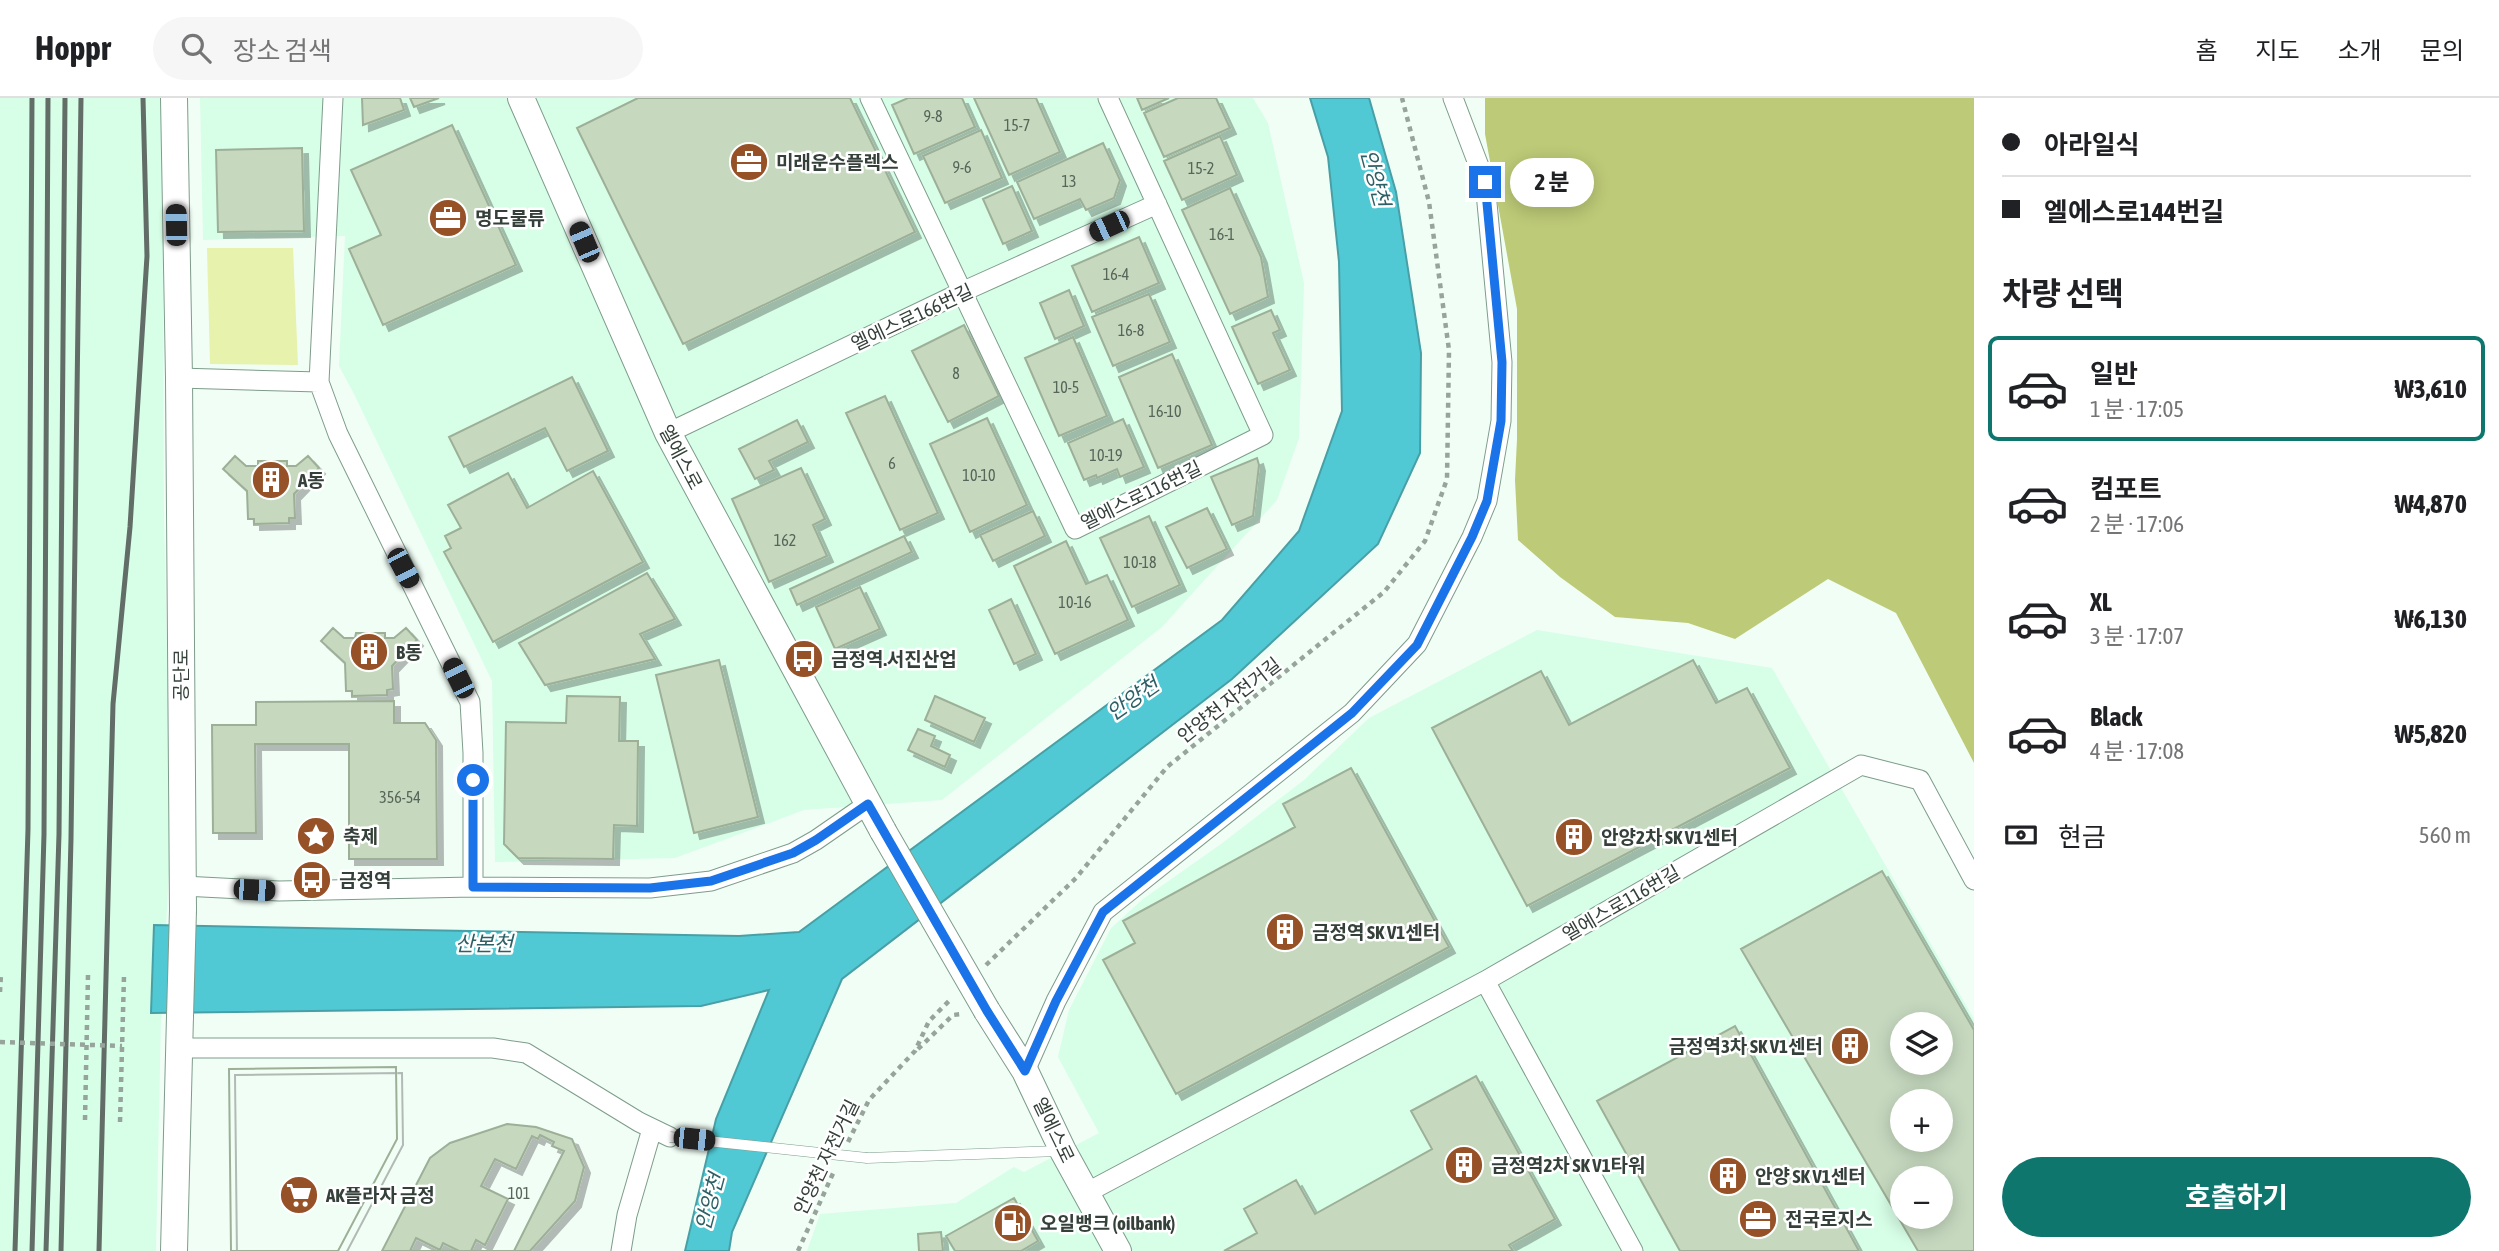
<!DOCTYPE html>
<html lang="ko">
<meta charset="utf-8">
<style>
:root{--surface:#fff;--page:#f6f6f6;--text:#202124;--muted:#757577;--line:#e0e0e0;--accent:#0f766e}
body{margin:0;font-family:"Asap Condensed","Noto Sans KR",sans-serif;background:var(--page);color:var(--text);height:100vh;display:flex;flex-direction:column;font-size:26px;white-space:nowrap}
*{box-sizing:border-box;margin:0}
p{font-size:23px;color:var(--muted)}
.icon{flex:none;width:38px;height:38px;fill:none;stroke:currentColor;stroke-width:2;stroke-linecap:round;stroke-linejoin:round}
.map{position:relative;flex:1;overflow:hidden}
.details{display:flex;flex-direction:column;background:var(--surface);width:525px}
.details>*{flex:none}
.guide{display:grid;align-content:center;height:154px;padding:0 28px;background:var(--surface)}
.buttons{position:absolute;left:1890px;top:914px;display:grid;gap:14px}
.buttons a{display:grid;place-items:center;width:63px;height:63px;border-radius:50%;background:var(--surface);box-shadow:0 4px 18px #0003;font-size:35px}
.end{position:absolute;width:32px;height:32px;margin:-16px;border:9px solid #1a73e8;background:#fff;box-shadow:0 0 0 4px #fff}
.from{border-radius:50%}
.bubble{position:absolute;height:49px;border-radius:24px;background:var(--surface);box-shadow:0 4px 18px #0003;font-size:23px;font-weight:700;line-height:49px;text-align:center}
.car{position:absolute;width:21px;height:42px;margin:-21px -10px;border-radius:9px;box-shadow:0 0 5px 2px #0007;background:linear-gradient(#222 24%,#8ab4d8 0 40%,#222 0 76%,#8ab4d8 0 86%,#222 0)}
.guide b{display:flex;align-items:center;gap:24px;height:66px;font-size:26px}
.guide b+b{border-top:2px solid var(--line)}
.guide i{width:18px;height:18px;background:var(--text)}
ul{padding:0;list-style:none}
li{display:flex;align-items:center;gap:21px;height:105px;margin:0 14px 10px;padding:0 14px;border:4px solid transparent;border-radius:10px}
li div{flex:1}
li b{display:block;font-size:26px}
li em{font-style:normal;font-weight:700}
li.active{border-color:var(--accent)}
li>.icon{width:63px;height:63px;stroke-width:1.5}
h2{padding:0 28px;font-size:32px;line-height:84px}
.pay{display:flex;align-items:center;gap:18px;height:77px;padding:0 28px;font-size:26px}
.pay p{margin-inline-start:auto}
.primary-button{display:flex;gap:14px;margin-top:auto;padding:14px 28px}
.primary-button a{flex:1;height:80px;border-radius:42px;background:var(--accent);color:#fff;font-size:28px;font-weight:700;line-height:80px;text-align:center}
header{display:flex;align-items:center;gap:42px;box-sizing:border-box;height:98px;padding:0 35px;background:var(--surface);border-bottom:2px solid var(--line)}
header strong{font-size:33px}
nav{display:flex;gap:38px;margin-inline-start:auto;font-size:24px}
.search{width:490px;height:63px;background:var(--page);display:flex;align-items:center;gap:18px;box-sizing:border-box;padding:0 24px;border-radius:38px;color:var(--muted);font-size:26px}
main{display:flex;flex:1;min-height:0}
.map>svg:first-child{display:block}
.built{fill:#d7fee7;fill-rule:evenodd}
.green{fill:#e7f2ac}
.forest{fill:#bdca77}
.water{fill:#50c9d4;stroke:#48a0a6;stroke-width:2}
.building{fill:#c6d9bf;stroke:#9db097;stroke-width:2;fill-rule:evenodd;filter:url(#shadow)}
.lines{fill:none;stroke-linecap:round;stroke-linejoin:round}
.lane-casing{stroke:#7e9c8b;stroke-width:11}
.street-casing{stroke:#7e9c8b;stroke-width:21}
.secondary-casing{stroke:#7e9c8b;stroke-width:28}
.path{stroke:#97a49c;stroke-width:4.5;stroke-dasharray:5 5;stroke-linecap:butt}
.lane{stroke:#fff;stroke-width:10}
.street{stroke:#fff;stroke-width:19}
.secondary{stroke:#fff;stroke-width:26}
.rail{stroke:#616d66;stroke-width:5}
.lane-bridge-casing{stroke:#7e9c8b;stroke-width:11;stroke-linecap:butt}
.secondary-bridge-casing{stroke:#7e9c8b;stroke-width:28;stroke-linecap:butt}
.path-bridge{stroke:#97a49c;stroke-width:4.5;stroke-dasharray:5 5;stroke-linecap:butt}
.lane-bridge{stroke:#fff;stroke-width:10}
.secondary-bridge{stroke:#fff;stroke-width:26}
.route{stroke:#1a73e8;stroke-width:9}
.labels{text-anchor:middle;stroke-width:5;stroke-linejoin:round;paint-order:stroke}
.number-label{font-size:16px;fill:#58665a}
.poi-label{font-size:19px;font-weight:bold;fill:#344039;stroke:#fff;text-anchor:start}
.street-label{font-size:19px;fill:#344039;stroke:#fff}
.water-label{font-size:21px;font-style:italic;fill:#2d6065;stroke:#fff}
</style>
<header>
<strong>Hoppr</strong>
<div class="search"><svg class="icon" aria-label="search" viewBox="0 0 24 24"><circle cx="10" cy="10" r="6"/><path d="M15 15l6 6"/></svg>장소 검색</div>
<nav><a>홈</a><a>지도</a><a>소개</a><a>문의</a></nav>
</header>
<main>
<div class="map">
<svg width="1974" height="1153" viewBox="0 0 1974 1153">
<defs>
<filter id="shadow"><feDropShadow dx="6" dy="6" stdDeviation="0" flood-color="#0004"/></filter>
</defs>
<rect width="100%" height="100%" fill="#f1fef6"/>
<!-- built -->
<path class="built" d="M0,0H162L164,420L171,736L161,921L156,1153H0Z
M200,0H1253L1268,25L1304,185L1299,340L1277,402L1162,529L942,702L804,712L675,760L495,764L492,583L354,296L339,268L345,138L203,142Z
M1537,532L1772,570L1974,921V1153H807L820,1116L956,1105L1014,1069L1024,1074L1099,1035L1058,959L1069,912L1111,830L1143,801L1221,746L1304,682L1369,620ZM1902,926H1941V964H1902ZM1902,1003H1941V1041H1902ZM1902,1080H1941V1118H1902Z"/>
<!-- green -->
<path class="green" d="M207,150H293L298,267L210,266Z"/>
<!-- forest -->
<path class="forest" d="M1485,0H1974V665L1896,515L1828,481L1735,541L1688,525L1615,519L1560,479L1518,442L1515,382L1517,341V211L1485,36Z"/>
<!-- water -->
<path class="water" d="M1310,0H1369L1396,94L1421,255L1420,355L1378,446L1232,581L842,881L732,1134L729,1153H685L716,1021L769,892L701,908L151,915L154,827L739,838L799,834L1222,522L1299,433L1342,313L1339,164L1328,59Z"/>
<!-- building -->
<path class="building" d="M362,0H400L404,12L363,27Z
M410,0H439L414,9Z
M638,0H850L915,134L683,246L577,30Z
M908,0H962L975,29L914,56L892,7Z
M974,0H1036L1060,54L1009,77Z
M1137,0H1169L1142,12Z
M1178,0H1216L1230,30L1164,59L1144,15Z
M452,27L516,167L383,227L349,151L381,137L351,72Z
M981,32L1002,80L945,105L923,58Z
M1220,38L1237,77L1182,102L1164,63Z
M1103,45L1120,82L1114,100L1086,112L1080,101L1034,121L1017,84Z
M302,50L304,133L218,134L216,52Z
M1012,88L1032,133L1003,146L983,101Z
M1230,90L1261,159L1268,199L1230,216L1182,112Z
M1139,139L1159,185L1092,214L1072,168Z
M1069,192L1084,228L1055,241L1040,205Z
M1149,196L1170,244L1113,268L1092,219Z
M1271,212L1280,232L1273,235L1290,272L1258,286L1232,229Z
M964,227L999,298L948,324L912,253Z
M1073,239L1107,318L1059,338L1025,260Z
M1172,256L1212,347L1158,370L1119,279Z
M572,279L608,353L567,373L545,330L464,369L449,339Z
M885,298L938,415L900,432L846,315Z
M987,320L1027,407L970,434L930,346Z
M1123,321L1144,369L1120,379L1117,371L1097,380L1096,377L1084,382L1068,345Z
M797,322L808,344L769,363L774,372L755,381L739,351Z
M235,358L246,368H258V363H287V368H296L308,358L319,370L294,396L295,420H289V425L254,426V421H248L247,393L223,371Z
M1257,360L1259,367L1253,418L1232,427L1211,379Z
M801,370L825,421L813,427L827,458L769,484L732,401Z
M593,373L643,464L493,544L444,454L451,450L445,438L461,430L448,407L508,375L527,410Z
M1207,410L1227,451L1187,470L1166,429Z
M1033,413L1045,438L993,463L980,437Z
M1149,418L1180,487L1132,509L1100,440Z
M904,438L912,454L797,507L790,491Z
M1066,443L1086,486L1107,477L1128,522L1055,556L1014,468Z
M647,475L675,521L640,536L655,561L545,587L519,545Z
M860,489L880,531L835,551L816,509Z
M1011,501L1036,556L1014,566L989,512Z
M333,530L344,540H355L356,535H385V540H394L406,530L417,542L392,568L393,591L387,592V597L352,598V593H346L345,565L321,543Z
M719,562L758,719L694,735L656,577Z
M1693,562L1716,605L1747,590L1790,670L1527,808L1432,630L1541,573L1569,627Z
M567,598L620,599L619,643H638L637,728L614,727L613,761L518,760L504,746L506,624L566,625Z
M935,598L985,620L974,644L925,622Z
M394,603V625H425L436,642L437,761H349V646H255L256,735H213L212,627H256V604Z
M918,631L935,638L931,648L950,657L945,669L908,652Z
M1351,670L1449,849L1176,996L1103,862L1135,845L1123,823L1295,729L1283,706Z
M1882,773L1974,932V1153H1918L1741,851ZM1902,926H1941V964H1902ZM1902,1003H1941V1041H1902ZM1902,1080H1941V1118H1902Z
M1735,928L1859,1153H1680L1597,1003Z
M396,969L397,1041L338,1153H231L229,971Z
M396,969L397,1041L338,1153H231L229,971Z
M1476,978L1555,1121L1509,1147L1513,1153H1224L1257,1135L1244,1111L1296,1082L1315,1116L1432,1051L1411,1013Z
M507,1026L536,1029L572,1041L584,1069L575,1103L530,1153H382L430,1060L450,1045Z
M540,1037L554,1044L552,1048L564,1053L514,1153H471L476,1142L485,1147L508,1101L481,1088L495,1061L516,1071L532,1038L538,1041Z
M1014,1100L1038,1143L1021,1153H955L946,1138Z
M941,1134L943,1153H919L918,1136Z
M416,1140L440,1152L443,1145L459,1153H410Z"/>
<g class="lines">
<!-- lane casing -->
<g class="lane-casing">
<path id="lane" d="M867,1060L1059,1053"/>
</g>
<!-- street casing -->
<g class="street-casing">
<path id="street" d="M333,0L319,284L338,336L470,604L473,655V789
M870,0L1075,431L1263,337L1108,0
M179,280L319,284
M668,335L964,193L1157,106
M183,788L279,793L473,789L650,790L711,783L793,755L816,742L868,706
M1485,883L1633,1153
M179,950H493L526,955L639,1024L670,1039
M1025,973L1056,903L1103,814L1352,615L1417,546L1472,439L1487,403L1501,323L1502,264L1485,84L1453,0
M1086,1095L1485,883L1861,667L1920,682L1974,782
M621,1153L627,1117L652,1031"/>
</g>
<!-- secondary casing -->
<g class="secondary-casing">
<path id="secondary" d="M174,0L179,280L183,812
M521,0L668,335L883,733
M987,913L1025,973L1063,1053L1118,1153
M174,1153L180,918"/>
</g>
<!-- path -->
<path class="path" d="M986,867L1076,780L1167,669L1384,494L1425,443L1447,381L1449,252L1429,104L1402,0
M0,894L1,876
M918,951L953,917L962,916
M85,1022L88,877
M120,1024L124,878
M848,1044L869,1002L915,953L929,923L952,900
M798,1153L835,1071"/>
<!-- lane -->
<use href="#lane" class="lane"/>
<!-- street -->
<use href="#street" class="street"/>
<!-- secondary -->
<use href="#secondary" class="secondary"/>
<!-- rail -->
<path class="rail" d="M15,1153L28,731L32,0
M32,1153L44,736L48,0
M46,1153L59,736L65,0
M61,1153L71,740L81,0
M99,1153L113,606L130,429L147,158L143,0"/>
<!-- lane-bridge casing -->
<g class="lane-bridge-casing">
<path id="lane-bridge" d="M670,1039L867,1060"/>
</g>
<!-- secondary-bridge casing -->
<g class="secondary-bridge-casing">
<path id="secondary-bridge" d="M883,733L987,913
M180,918L183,812"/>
</g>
<!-- path-bridge -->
<path class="path-bridge" d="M0,944L122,948"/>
<!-- lane-bridge -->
<use href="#lane-bridge" class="lane-bridge"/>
<!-- secondary-bridge -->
<use href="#secondary-bridge" class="secondary-bridge"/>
</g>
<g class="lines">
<!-- route -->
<path class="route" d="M473,682V789L650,790L711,783L793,755L816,742L868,706L987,913L1025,973L1056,903L1103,814L1352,615L1417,547L1472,439L1487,403L1501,323L1502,264L1485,84"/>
</g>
<!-- icons -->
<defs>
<g id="office-disc" transform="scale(2.0125)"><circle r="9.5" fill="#965127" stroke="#fff"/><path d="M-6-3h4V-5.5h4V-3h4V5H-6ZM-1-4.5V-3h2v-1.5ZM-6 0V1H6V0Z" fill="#fff"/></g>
<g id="building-disc" transform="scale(2.0125)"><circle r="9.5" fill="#965127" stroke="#fff"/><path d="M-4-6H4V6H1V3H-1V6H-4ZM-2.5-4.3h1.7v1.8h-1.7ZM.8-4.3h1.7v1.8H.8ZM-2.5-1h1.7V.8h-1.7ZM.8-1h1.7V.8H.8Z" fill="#fff"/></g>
<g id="bus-disc" transform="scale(2.0125)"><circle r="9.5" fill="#965127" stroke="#fff"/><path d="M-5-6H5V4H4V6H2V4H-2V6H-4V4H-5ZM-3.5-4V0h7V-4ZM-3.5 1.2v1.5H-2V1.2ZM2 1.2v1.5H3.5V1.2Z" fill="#fff"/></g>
<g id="sight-disc" transform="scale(2.0125)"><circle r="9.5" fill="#965127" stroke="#fff"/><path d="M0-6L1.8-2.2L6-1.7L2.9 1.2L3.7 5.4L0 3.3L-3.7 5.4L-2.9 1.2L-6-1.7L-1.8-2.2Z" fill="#fff"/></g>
<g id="supermarket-disc" transform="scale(2.0125)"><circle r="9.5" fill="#965127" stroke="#fff"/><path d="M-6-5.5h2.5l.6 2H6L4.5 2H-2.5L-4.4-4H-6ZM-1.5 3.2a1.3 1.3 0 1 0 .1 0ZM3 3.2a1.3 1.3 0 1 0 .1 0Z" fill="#fff"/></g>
<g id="fuel-disc" transform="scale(2.0125)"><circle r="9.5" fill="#965127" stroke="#fff"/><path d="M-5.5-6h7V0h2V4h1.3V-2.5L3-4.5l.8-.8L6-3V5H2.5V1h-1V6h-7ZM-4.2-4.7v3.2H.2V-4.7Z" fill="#fff"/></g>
</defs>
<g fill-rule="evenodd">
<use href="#office-disc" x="749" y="64"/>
<use href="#office-disc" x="448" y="120"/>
<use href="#building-disc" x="271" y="382"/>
<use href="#building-disc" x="369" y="554"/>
<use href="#bus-disc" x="804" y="561"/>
<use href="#sight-disc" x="316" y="738"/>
<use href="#building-disc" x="1574" y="739"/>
<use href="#bus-disc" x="312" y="782"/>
<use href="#building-disc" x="1285" y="834"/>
<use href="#building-disc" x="1850" y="948"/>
<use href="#building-disc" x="1464" y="1067"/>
<use href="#building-disc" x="1728" y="1078"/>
<use href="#supermarket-disc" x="299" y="1097"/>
<use href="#office-disc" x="1758" y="1121"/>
<use href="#fuel-disc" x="1013" y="1125"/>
</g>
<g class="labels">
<!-- number labels -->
<g class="number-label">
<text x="933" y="24">9-8</text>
<text x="1017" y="33">15-7</text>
<text x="962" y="75">9-6</text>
<text x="1201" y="76">15-2</text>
<text x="1069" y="89">13</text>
<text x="1222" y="142">16-1</text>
<text x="1116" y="182">16-4</text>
<text x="1131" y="238">16-8</text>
<text x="956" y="281">8</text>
<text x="1066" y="295">10-5</text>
<text x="1165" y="319">16-10</text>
<text x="1106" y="363">10-19</text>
<text x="892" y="371">6</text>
<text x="979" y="383">10-10</text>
<text x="785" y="448">162</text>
<text x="1140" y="470">10-18</text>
<text x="1075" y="510">10-16</text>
<text x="400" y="705">356-54</text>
<text x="519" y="1101">101</text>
</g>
<!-- poi labels -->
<g class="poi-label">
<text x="776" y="71">미래운수플렉스</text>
<text x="475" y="127">명도물류</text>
<text x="298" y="389">A동</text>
<text x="396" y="561">B동</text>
<text x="831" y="568">금정역.서진산업</text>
<text x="343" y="745">축제</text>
<text x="1601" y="746">안양2차 SK V1센터</text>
<text x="339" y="789">금정역</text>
<text x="1312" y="841">금정역 SK V1센터</text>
<text x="1823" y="955" text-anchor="end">금정역3차 SK V1센터</text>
<text x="1491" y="1074">금정역2차 SK V1타워</text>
<text x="1755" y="1085">안양 SK V1센터</text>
<text x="326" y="1104">AK플라자 금정</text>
<text x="1785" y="1128">전국로지스</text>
<text x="1040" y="1132">오일뱅크 (oilbank)</text>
</g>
<!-- street labels -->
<g class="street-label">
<text transform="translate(912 219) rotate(-25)" y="7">엘에스로166번길</text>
<text transform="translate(681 359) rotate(62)" y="7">엘에스로</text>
<text transform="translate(1141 397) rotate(-26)" y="7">엘에스로116번길</text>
<text transform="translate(181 577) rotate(-90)" y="7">공단로</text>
<text transform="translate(1229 602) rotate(-38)" y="7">안양천 자전거길</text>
<text transform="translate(1621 805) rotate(-30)" y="7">엘에스로116번길</text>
<text transform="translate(1054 1032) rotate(64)" y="7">엘에스로</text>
<text transform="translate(826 1059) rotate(-64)" y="7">안양천 자전거길</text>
</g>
<!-- water labels -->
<g class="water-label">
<text transform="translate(1375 80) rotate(75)" y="7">안양천</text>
<text transform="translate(1133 601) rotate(-35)" y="7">안양천</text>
<text x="484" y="853">산본천</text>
<text transform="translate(710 1104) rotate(-75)" y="7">안양천</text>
</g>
</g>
</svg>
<div class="buttons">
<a><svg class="icon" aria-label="layers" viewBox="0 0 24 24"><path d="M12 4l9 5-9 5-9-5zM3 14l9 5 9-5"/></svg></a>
<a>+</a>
<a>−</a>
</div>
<i class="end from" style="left:473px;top:682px"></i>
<i class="end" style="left:1485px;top:84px"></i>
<div class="bubble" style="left:1510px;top:60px;width:84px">2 분</div>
<i class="car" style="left:176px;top:127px;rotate:359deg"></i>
<i class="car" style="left:1109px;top:128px;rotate:245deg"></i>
<i class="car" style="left:584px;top:144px;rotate:337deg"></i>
<i class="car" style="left:403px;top:470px;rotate:152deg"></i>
<i class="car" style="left:458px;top:580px;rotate:334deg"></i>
<i class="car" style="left:254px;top:792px;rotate:93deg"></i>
<i class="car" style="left:694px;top:1041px;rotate:96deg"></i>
</div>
<section class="details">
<div class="guide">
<b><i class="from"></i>아라일식</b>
<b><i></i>엘에스로144번길</b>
</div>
<h2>차량 선택</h2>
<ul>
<li class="active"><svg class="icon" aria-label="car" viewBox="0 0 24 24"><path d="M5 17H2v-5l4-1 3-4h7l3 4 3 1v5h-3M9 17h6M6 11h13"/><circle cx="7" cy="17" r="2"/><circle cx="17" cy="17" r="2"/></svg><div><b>일반</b><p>1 분 · 17:05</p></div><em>₩3,610</em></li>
<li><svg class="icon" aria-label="car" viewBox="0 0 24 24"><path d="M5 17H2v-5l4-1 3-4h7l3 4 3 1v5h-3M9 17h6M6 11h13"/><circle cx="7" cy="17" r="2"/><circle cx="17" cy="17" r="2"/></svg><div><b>컴포트</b><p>2 분 · 17:06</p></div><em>₩4,870</em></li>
<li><svg class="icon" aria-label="car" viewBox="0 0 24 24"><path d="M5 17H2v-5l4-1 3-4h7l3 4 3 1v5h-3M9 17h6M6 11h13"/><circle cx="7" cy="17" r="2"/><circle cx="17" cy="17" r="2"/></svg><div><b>XL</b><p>3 분 · 17:07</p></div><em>₩6,130</em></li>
<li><svg class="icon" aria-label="car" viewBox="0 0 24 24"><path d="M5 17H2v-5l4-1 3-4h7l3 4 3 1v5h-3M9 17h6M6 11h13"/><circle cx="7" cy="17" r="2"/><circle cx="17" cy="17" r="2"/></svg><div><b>Black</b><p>4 분 · 17:08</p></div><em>₩5,820</em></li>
</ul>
<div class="pay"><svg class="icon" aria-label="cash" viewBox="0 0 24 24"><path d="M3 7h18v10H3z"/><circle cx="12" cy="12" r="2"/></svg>현금<p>560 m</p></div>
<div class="primary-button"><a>호출하기</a></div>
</section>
</main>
